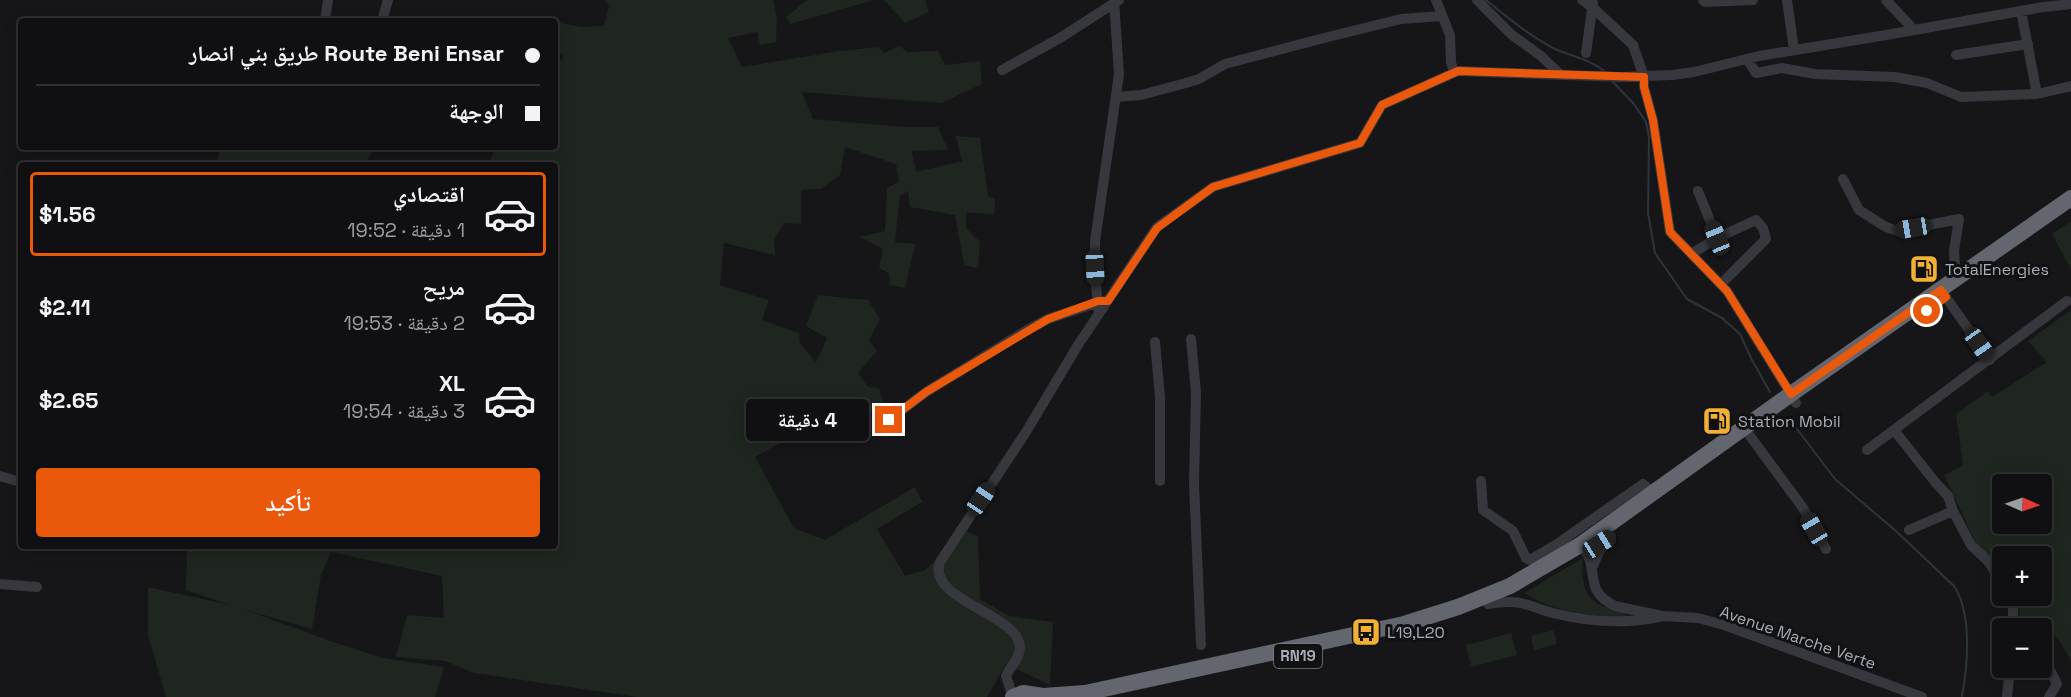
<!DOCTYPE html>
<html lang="ar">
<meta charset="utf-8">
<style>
:root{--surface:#101012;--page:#1e1e20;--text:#f1f3f6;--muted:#9c9d9f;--line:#303032;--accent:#ea580c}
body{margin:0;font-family:"Space Grotesk","Noto Naskh Arabic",sans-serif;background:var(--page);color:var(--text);direction:rtl;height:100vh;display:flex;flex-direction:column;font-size:22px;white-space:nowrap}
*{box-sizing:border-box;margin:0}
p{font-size:20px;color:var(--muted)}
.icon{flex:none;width:33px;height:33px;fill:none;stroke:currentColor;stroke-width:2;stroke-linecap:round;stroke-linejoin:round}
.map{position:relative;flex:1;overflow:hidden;direction:ltr}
.details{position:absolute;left:18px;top:162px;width:540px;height:387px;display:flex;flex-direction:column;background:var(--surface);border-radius:6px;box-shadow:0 3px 15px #0003,0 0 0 2px var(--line);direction:rtl}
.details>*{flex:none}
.banner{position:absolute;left:18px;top:18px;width:540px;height:132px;border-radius:6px;box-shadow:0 3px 15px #0003,0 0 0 2px var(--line);direction:rtl;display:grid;align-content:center;height:132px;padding:0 18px;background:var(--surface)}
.needle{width:39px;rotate:92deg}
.tools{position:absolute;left:1992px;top:474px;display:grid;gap:12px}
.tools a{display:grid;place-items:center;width:60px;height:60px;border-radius:6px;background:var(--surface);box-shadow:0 3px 15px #0003,0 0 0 2px var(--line);font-size:30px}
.end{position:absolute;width:27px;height:27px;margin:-14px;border:8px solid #ea580c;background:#fff;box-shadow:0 0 0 3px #fff}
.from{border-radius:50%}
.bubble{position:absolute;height:42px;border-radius:6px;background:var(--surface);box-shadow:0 3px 15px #0003,0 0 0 2px var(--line);font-size:20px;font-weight:600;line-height:42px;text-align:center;direction:rtl}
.car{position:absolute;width:18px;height:36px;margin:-18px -9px;border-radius:8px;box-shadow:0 0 4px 2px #0007;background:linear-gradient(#222 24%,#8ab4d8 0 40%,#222 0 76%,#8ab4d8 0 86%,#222 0)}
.banner b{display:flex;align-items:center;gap:21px;height:57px;font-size:22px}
.banner b+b{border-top:2px solid var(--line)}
.banner i{width:15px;height:15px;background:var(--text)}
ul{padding:10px 0 0;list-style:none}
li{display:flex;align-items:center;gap:18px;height:84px;margin:0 12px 9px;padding:0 6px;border:3px solid transparent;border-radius:6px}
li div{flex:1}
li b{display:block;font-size:22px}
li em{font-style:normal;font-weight:600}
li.selected{border-color:var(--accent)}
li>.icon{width:54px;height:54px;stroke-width:1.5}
.action{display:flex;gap:12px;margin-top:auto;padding:12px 18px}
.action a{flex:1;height:69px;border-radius:6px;background:var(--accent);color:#fff;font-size:24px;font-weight:600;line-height:69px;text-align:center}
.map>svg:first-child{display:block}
.green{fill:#1e261f;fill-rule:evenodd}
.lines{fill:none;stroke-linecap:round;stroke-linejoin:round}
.stream{stroke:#2c353c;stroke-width:2}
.minor{stroke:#37383d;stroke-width:10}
.highway{stroke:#63666e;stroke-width:16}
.route{stroke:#ea580c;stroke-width:8}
.labels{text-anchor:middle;stroke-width:6;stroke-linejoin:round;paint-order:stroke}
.shield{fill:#111113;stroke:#7b7e86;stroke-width:1.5}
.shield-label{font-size:15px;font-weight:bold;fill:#a8adb8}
.poi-label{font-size:16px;fill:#a8adb8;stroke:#111113;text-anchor:start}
.street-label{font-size:16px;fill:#a8adb8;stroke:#111113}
</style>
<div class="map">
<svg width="2071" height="697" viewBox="0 0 2071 697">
<rect width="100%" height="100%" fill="#161618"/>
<!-- green -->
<path class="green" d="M605,0H773L777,18L776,42L760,45L757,32L728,38L742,67L840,51L878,47L884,53L900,46L907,52L938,51L945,65L980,61L982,84L941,103L802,92L813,119L906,127H938L948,150L912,151L916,172L962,161L956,136L980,138L988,196L995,199L994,215L966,212V228L980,242L978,268L964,265L955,215L910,207L908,191L900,196L895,242L915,244L905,288L890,285L889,273L879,268L883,249L860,237L885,231L887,188L899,182L896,164L845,147L840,175L821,189L801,190V224L784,223L774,240L775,255L724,243L720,285L769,300L762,320L799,333L800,343L816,362L827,338L806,326L818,295L868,300L880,319L869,341L877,351L858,373L868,387L879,388L884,407L813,425L755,457L794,528L825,540L915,487L922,502L877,529L905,576L925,570L966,531L978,536L980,599L1009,616L1053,622L1050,685L1006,664L987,697H637L474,673L445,661L396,657L407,615L444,618L442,576L331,552L321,575L312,629L243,609L333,642L383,658L444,667L435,697H166L148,635V587L230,605L186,590L187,546H555V165H495L490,160L496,147H555V68L564,56L555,49V22L581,27L604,26L609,6Z
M807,0H874L790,24L786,17Z
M884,0H925L929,12L905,23Z
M221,147H367L372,152L365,165H216Z
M2071,221V269L2052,234Z
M2071,310V661L2060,641L2041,625L2036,628L2021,627L2016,596H2042V556H2002V579L1986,564L1944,475L1963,465L1956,414L1988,391L1992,397L2047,362L2028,341ZM2002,484H2042V524H2002Z
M1583,558C1580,594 1589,606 1625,612V617C1588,616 1556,613 1524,593Z
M1553,630L1557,644L1534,650L1531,636Z
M1511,633L1517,655L1471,667L1466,645Z"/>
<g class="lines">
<!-- stream -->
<path class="stream" d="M1486,0C1508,18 1530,36 1555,49C1571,56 1593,60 1606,73
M1613,82L1634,104L1646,122L1649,137L1648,213L1655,253L1687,299L1722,318L1740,334L1752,360L1770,392
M1791,421L1835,479L1897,532L1954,586C1972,613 1968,665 1962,696"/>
<!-- minor -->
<path class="minor" d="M1436,0L1450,35L1451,62L1454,73
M1477,0L1512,35L1541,56L1561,75
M1582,0L1592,7L1633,45L1644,77V87L1653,120L1670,232L1727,291L1796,403
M1703,0L1705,2L1753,0
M1787,0L1794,50
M1886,0L1914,30
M2021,11L2037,94
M325,21L328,0
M382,21L388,0
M1586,53L1593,3
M1956,55L2028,44
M1747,59L1756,73L1782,68L1815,74L1895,77L1927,83L1961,97L2037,94L2071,86
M1002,70L1060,38L1119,0
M1116,97L1141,95L1186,83L1199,79L1225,64L1324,38L1401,19L1442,16
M1843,179L1859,210L1886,227L1898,231L1959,219L1954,251L1956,280
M1698,191L1717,238
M1693,253L1717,238L1756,220L1763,228L1766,239L1721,284
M1941,290L1990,360
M1099,313L1096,285L1095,241L1119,74L1114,0
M1191,339L1196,393L1194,484L1201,645
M1155,342L1160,397V481
M889,420L926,392L1027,330L1048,319L1102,301
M1894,430L1935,482L1948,496L1953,511L1971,545L1988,561L2002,583
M1750,436L1803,508L1826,549
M1867,450L2067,301
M0,476L21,482
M1481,481L1483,510L1513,531L1526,558L1530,560L1557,544L1643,484L1653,493
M1909,530L1953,511
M1580,545C1603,568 1580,589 1615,606L1662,616L1698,618L1724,625L1922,697
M1592,568L1599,552L1611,536
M0,584L37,587
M2009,596L2013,603V628
M1488,604C1522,598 1526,606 1557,614C1590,622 1625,624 1659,617
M2042,654L2057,684L2049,697
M1013,697L1006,676C1010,666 1020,659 1020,647C1019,614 926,600 940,562L1026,432L1078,345L1157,227L1213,187L1360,143L1382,105L1458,71L1622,77L1672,75L1694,72L1759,56L1892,34L2043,7L2071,4
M2007,697L2010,668"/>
<!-- highway -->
<path class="highway" d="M1013,697L1023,693L1043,696L1085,693L1404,624L1458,607L1510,586L1580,545L1791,394L2071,198"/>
</g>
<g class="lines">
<!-- route -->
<path class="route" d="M889,420L926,392L1048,319L1098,301H1108L1157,228L1213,187L1360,143L1382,105L1458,71L1644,77V87L1653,120L1670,232L1727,291L1791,394L1941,290L1946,297L1927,311"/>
</g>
<!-- icons -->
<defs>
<g id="fuel-square" transform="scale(1.5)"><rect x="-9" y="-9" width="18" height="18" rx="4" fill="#f2b134" stroke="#111113"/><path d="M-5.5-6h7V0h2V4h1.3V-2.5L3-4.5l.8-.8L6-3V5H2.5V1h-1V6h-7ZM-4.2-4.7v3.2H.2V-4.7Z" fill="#111"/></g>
<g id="bus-square" transform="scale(1.5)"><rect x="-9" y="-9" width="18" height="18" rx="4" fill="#f2b134" stroke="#111113"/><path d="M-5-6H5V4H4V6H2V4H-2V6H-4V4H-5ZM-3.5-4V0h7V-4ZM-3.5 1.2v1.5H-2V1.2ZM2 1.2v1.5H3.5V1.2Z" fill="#111"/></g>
</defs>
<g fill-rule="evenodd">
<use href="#fuel-square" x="1924" y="269"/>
<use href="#fuel-square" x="1717" y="421"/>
<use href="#bus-square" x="1366" y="632"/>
</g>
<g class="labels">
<!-- shield labels -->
<rect class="shield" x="1274" y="644" width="48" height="24" rx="4.5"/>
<g class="shield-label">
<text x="1298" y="661">RN19</text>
</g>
<!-- poi labels -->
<g class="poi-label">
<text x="1945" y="275">TotalEnergies</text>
<text x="1738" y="427">Station Mobil</text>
<text x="1387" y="638">L19,L20</text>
</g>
<!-- street labels -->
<g class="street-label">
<text transform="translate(1798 637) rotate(19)" y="6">Avenue Marche Verte</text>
</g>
</g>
</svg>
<div class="tools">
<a><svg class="needle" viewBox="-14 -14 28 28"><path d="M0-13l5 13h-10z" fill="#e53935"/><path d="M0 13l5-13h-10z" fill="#9c9d9f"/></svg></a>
<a>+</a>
<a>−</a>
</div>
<i class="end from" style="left:1927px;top:311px"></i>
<i class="end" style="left:889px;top:420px"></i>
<div class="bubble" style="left:746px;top:399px;width:123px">4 دقيقة</div>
<i class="car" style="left:1913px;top:228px;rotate:260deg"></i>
<i class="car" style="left:1717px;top:238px;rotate:338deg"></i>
<i class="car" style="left:1095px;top:268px;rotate:177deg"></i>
<i class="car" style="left:1979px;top:344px;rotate:145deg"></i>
<i class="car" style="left:981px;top:499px;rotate:34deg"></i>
<i class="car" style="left:1814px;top:529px;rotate:330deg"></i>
<i class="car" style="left:1599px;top:544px;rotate:58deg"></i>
<div class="banner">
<b><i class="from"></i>Route Beni Ensar طريق بني انصار</b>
<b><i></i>الوجهة</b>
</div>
<section class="details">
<ul>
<li class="selected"><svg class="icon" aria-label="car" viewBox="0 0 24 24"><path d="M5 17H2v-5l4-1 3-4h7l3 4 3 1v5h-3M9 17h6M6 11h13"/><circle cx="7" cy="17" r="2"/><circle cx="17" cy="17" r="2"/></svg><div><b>اقتصادي</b><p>1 دقيقة · 19:52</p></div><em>$1.56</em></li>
<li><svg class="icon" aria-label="car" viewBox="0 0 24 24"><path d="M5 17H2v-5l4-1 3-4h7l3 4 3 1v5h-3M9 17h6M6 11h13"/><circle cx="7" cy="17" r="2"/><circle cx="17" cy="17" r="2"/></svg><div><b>مريح</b><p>2 دقيقة · 19:53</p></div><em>$2.11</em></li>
<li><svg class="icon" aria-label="car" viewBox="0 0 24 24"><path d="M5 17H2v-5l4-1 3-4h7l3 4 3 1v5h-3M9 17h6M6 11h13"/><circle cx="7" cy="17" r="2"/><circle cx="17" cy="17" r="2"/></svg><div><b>XL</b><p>3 دقيقة · 19:54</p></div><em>$2.65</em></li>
</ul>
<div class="action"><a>تأكيد</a></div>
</section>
</div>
